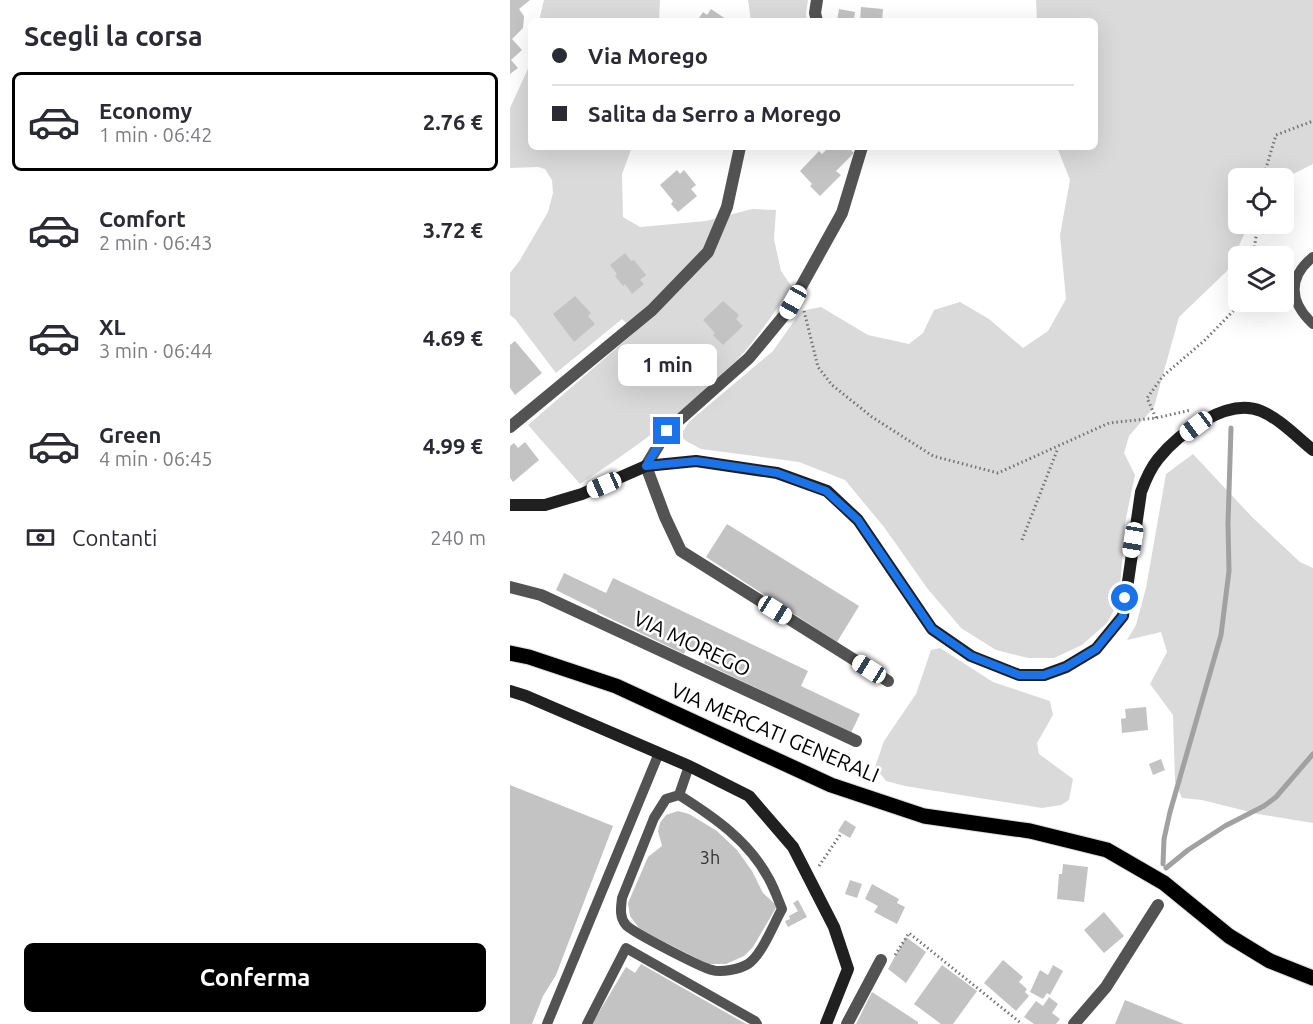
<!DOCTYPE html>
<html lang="it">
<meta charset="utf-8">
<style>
:root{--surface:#fff;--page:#f7f7f7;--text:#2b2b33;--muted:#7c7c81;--line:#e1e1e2;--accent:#000}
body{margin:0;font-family:Ubuntu,sans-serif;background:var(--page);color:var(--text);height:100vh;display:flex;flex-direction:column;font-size:22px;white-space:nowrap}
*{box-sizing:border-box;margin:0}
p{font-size:20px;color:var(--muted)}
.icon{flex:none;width:33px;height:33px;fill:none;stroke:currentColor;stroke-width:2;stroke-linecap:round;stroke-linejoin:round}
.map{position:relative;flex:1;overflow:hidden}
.details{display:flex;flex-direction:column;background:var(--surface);width:510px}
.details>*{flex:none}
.guide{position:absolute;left:18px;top:18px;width:570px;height:132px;border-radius:9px;box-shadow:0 6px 24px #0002;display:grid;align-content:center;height:132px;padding:0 24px;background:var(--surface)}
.tools{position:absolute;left:718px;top:168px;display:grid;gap:12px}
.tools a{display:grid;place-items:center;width:66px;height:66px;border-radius:9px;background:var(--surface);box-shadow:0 6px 24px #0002;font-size:30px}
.end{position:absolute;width:27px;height:27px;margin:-14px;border:8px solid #1a73e8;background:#fff;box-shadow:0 0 0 3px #fff}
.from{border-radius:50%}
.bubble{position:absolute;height:42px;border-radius:9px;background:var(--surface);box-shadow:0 6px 24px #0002;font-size:20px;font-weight:600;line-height:42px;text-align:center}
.car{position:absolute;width:18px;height:36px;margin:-18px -9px;border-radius:8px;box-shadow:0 0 4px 2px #0007;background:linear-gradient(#fff 24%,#345 0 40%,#fff 0 76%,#345 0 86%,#fff 0)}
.guide b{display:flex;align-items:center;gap:21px;height:57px;font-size:22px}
.guide b+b{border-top:2px solid var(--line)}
.guide i{width:15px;height:15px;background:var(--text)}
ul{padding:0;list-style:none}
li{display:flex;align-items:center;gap:18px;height:99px;margin:0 12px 9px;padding:0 12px;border:3px solid transparent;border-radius:9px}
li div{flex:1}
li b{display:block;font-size:22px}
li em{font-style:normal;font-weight:600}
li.active{border-color:var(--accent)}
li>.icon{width:54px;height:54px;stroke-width:1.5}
h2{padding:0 24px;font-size:27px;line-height:72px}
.pay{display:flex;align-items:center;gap:15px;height:66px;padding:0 24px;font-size:22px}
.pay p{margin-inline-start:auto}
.action{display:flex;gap:12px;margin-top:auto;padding:12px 24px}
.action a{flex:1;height:69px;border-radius:9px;background:var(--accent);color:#fff;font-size:24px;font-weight:600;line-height:69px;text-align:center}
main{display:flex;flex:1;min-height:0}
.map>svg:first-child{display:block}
.green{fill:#dadada}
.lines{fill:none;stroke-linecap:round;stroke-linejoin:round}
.stream{stroke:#a1a1a1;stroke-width:5}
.building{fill:#c3c3c3}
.primary-casing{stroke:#dbdbdb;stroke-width:17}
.path{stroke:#757575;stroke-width:3;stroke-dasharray:1.5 3;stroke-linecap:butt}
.lane{stroke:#535353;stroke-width:10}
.street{stroke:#535353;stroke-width:12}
.secondary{stroke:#202020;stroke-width:12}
.primary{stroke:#000;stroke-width:15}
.route{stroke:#1a73e8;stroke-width:8}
.labels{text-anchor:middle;stroke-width:5;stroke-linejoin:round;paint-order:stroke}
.number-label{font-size:18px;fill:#313131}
.street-label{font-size:21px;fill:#000;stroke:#fff}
</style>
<main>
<section class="details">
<h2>Scegli la corsa</h2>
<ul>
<li class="active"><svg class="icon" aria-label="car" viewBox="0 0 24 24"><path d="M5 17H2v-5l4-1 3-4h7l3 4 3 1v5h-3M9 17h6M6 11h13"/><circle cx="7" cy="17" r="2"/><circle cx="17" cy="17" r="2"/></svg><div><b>Economy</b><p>1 min · 06:42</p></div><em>2.76 €</em></li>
<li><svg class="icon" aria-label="car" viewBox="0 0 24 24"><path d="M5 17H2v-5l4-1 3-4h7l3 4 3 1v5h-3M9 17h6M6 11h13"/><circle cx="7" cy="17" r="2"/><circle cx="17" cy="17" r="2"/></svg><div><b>Comfort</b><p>2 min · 06:43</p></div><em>3.72 €</em></li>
<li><svg class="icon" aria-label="car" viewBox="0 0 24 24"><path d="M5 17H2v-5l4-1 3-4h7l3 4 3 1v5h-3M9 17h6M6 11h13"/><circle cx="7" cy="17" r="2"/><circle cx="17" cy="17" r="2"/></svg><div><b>XL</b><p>3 min · 06:44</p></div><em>4.69 €</em></li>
<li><svg class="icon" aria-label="car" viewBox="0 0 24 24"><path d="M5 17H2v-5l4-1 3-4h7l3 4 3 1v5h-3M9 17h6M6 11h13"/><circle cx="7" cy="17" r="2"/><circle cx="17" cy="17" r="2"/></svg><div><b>Green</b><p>4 min · 06:45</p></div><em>4.99 €</em></li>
</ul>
<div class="pay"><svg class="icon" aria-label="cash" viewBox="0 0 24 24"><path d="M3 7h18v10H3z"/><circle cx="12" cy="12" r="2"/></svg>Contanti<p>240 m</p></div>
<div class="action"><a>Conferma</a></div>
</section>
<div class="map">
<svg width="803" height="1024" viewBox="0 0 803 1024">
<rect width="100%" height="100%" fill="#fff"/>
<!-- green -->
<path class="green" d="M34,0H150L149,21H29Z
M238,0H298L296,14L297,21H241Z
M526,0H803V164L781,175L774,182V178H729V224H739L717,271L669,317L644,407L619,436L614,453L625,475L615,523L609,601L597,623L572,645L544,658H518L486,650L451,628L417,588L374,527L335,480L289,462L191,449L176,441L170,435L180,421L263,351L291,311L311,307L358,335L399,344L413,333L424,310L450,302L479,319L513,348L538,331L556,299L550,235L560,180L547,147H585V21H527Z
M21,62V147H122L112,174L113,217L130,227L196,221L242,209L266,210L264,239L271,271L282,287C264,312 248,338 226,361C180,408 125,448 70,484L18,425L125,332L112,319L46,373L5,319L0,315V273L10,260L38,212L43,193L42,180L35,169L28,167L0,168V108Z
M683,454L743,518L790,562L803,568V823L748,814L692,800L672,798L665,782L663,715L640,684L657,652L651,632L617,640L626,625L636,588L656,474Z
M430,648L483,682L540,701L543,715L527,743L529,754L563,779L559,800L551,805L532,808L395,786L376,781L365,767L374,741L406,694L421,650Z"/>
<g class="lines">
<!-- stream -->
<path class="stream" d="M653,864L654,839L660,812L711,635L719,571L718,523L721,428
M656,868L678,850L715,826L754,806L766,797L803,754"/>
</g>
<!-- building -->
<path class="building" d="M0,0H20L9,9L14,16L13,28L2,39L12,50L1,60L8,68L0,74Z
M351,7L373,9L372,21H350Z
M201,9L219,21H187L193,12L197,15Z
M329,9L345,12L344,19L339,18V21H327Z
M319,147H338L344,153L326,171L331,175L310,196L300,186L302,184L290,171L309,151L312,154Z
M167,170L170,174L174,170L186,185L181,189L187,196L168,212L161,204L163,201L150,185Z
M115,253L121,261L124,260L136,275L130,280L134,284L122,294L115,284L113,286L105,276L107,274L100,265Z
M65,296L81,313L78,316L85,324L64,342L43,314Z
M213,301L229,315L226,319L233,326L213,345L203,335L205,333L193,320Z
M5,341L32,373L5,395L0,388V345Z
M15,442L29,460L3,482L0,478V446L4,443L8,448Z
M217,524L349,606L327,642L196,557Z
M54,573L96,593L103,578L298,671L291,686L350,714L341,733L194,663L197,656L177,647L174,654L87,612L88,611L46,590Z
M636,707L638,730L612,733L611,719L616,718L615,709Z
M651,759L655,770L643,775L639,764Z
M0,785L103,826L46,975L33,996L22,1024H0Z
M168,811L179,814L207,831L227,850L242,871L253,893L267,906L243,947L234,956L216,964H198L137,933L129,928L120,916L118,903L138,857L152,846L148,831L150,823L156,815Z
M335,820L346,827L340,838L328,831Z
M553,864L578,867L574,902L547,899L549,874H552Z
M340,880L352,884L347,898L335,894Z
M362,884L389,899L387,903L395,907L387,924L364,912L368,906L355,899Z
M288,900L297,917L278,927L275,921L280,919L279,916L288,911L283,903Z
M594,912L614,936L594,953L574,930Z
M396,937L416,952L396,983L378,969Z
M493,960L513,977L509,982L517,989L515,992L519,996L506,1011L474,983Z
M131,964L236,1024H82L116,967L125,973Z
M432,965L467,991L443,1024H431L404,1004Z
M543,965L553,971L540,995L537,993L533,999L520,992L530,970L538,975Z
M362,992L408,1022V1024H346Z
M539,997L548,1004L542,1013L550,1019L546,1024H524L514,1017L526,1001L533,1006Z
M615,1000L674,1024H605Z"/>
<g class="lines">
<!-- primary casing -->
<g class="primary-casing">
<path id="primary" d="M0,653L19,657L106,686L321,785L414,816L520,831L597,850L654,883L719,936L760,961L803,978"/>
</g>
<!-- path -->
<path class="path" d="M753,178L766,135L803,121
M743,256L748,224
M294,311L308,367L322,385L362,417L423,456L488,473L599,423L646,418L681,410
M646,418L637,398L653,376L695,340L732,302
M512,540L548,448
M309,866L330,835
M385,955L399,933L512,1024"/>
<!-- lane -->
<path class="lane" d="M803,257C778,277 779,302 803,324
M169,795C204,817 239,841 259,879C264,888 268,899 272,909C264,923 252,955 238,964C230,969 211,973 202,970C192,968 122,932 116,925C109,917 111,907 112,898L144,818L156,799L169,795L179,766
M37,1024L149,753
M77,1024L116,948L245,1021L247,1024"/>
<!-- street -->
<path class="street" d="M307,21L305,13L307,0
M352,147L332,213L277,312L239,358L157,431L136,466L155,517L171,551L378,681
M0,427L142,310L198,252L217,207L230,147
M0,587L31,595L346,741
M337,1024L371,960
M564,1024L596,987L648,905"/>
<!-- secondary -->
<path class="secondary" d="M0,505H35L72,494L136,466L186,461L267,473L317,491L348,520L422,629L461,656L509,675H534L556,667L586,649L613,616L631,492C635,481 640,469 648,459C668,434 717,397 751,411C770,419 787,437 803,450
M0,691L16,696L179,766L239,796L283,847L324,927L338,969L316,1024"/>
<!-- primary -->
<use href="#primary" class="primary"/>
</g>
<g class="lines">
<!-- route -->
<path class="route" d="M157,431L136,466L186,461L267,473L316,491L348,520L422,629L461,656L509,675H534L556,667L586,649L613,616L615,598"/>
</g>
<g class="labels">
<!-- number labels -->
<g class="number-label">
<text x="200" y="864">3h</text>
</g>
<!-- street labels -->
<g class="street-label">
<text transform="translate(182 644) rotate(25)" y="7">VIA MOREGO</text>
<text transform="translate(265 733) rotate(23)" y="7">VIA MERCATI GENERALI</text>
</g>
</g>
</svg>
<div class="tools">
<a><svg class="icon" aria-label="locate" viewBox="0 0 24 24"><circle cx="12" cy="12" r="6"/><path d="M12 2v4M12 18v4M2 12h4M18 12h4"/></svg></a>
<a><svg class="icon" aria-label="layers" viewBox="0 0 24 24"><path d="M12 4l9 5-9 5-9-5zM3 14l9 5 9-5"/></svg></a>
</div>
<i class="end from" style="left:615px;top:598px"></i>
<i class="end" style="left:157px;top:431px"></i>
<div class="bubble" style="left:108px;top:344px;width:99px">1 min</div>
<i class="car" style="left:283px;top:302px;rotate:209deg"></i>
<i class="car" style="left:686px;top:426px;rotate:233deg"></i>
<i class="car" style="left:94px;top:485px;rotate:246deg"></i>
<i class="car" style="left:623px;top:540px;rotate:189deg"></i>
<i class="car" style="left:265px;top:610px;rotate:122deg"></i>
<i class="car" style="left:359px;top:669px;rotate:302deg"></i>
<div class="guide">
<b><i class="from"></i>Via Morego</b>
<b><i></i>Salita da Serro a Morego</b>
</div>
</div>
</main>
